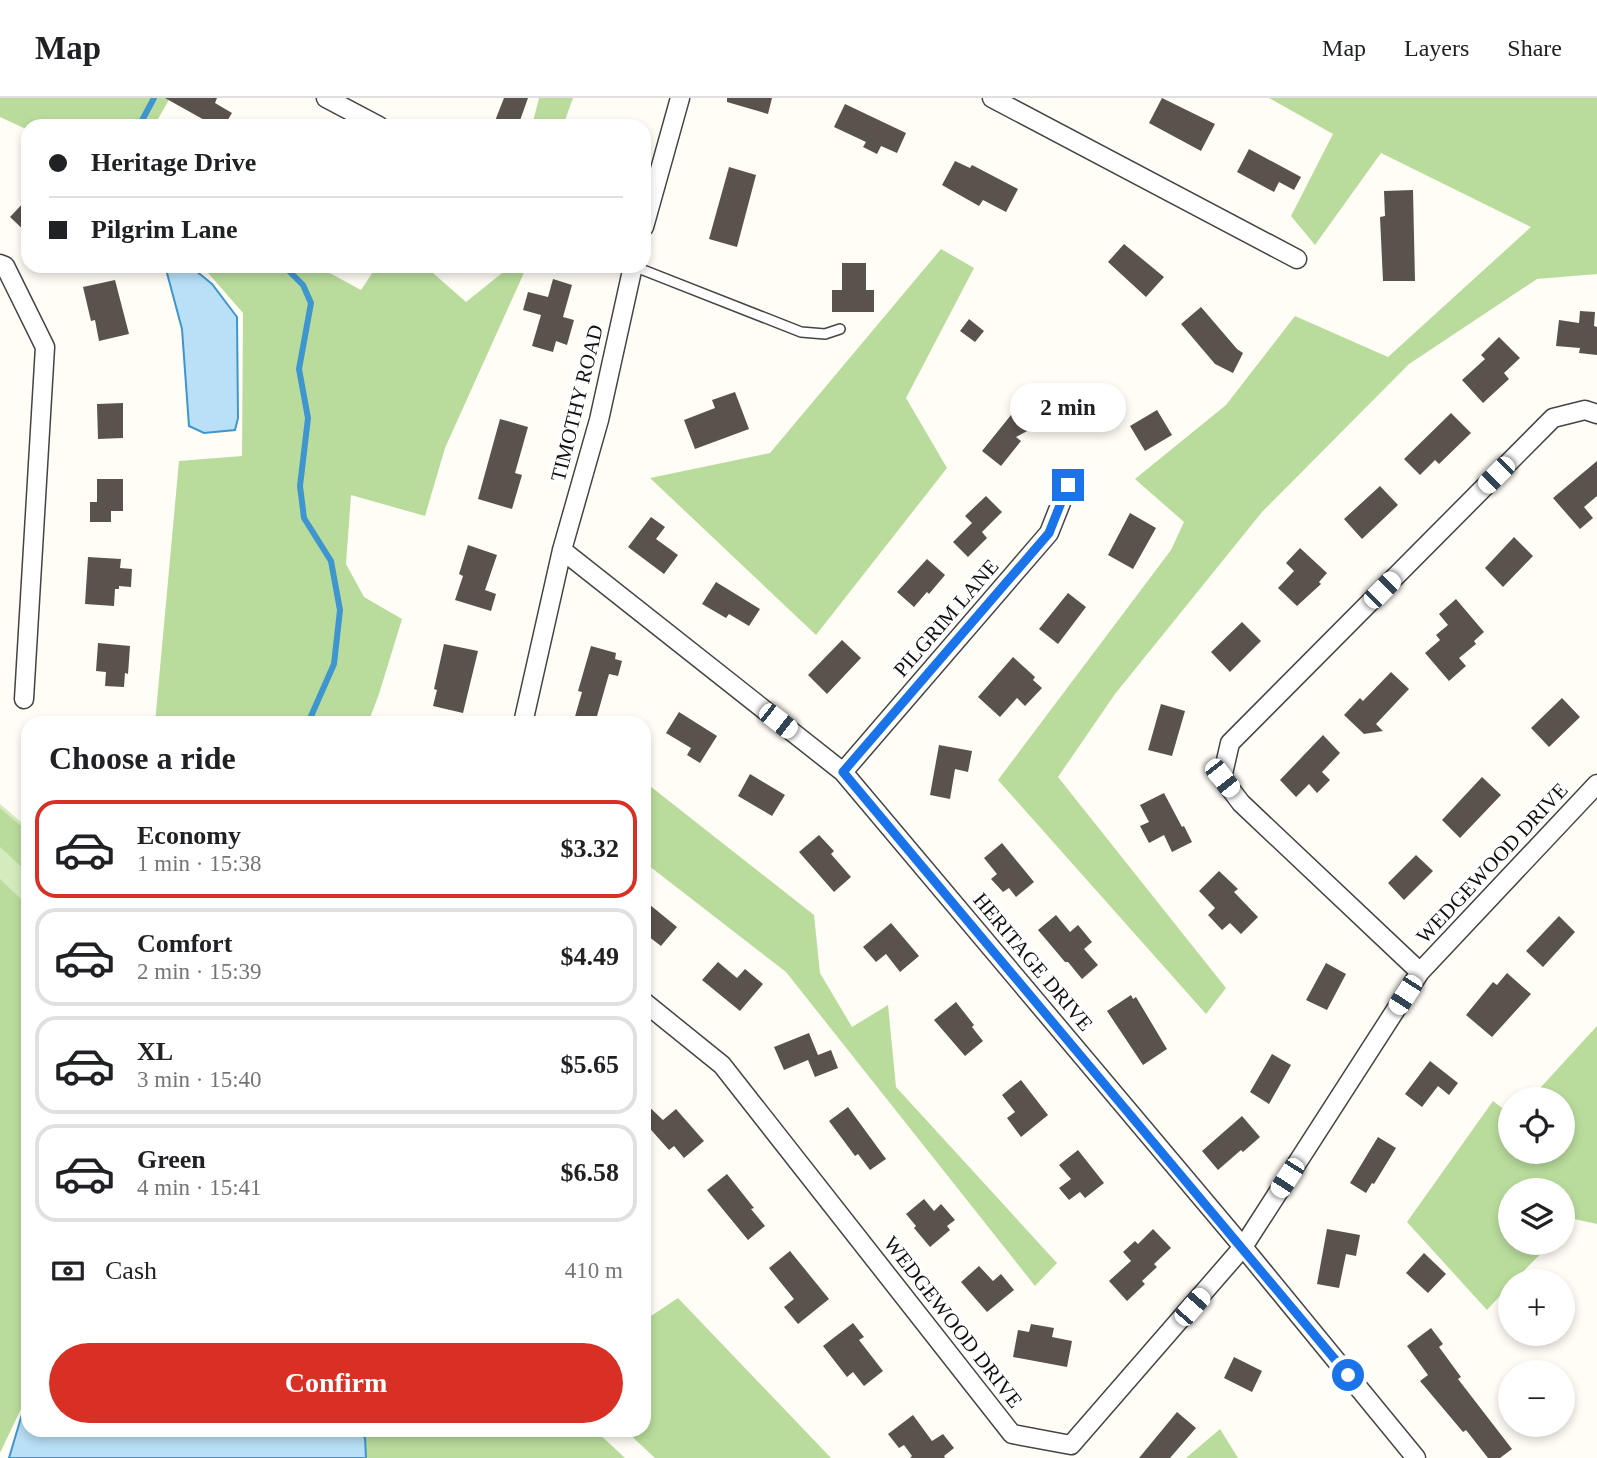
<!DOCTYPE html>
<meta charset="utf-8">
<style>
:root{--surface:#fff;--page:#f2f2f2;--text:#202124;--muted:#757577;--line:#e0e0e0;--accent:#d93025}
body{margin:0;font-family:"Times New Roman",serif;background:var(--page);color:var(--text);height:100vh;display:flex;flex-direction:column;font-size:26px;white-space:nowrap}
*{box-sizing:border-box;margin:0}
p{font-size:23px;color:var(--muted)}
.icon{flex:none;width:38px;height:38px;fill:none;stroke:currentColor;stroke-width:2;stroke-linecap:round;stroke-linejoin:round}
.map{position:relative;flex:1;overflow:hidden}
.panel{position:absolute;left:21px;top:618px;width:630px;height:721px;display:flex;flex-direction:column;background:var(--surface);border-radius:21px;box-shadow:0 4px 10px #0003}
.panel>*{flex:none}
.guide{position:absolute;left:21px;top:21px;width:630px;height:154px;border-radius:21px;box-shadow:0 4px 10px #0003;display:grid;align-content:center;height:154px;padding:0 28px;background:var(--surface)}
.buttons{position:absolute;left:1498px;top:989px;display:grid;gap:14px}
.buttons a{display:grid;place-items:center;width:77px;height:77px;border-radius:50%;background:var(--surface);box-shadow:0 4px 10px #0003;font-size:35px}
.end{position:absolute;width:32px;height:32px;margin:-16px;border:9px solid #1a73e8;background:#fff;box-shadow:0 0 0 4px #fff}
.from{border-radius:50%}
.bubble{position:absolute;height:49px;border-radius:24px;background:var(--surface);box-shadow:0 4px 10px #0003;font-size:23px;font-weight:700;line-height:49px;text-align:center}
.car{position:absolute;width:21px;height:42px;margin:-21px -10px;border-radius:9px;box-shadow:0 0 5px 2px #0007;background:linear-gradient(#fff 24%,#345 0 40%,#fff 0 76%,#345 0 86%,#fff 0)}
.guide b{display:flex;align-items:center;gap:24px;height:66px;font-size:26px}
.guide b+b{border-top:2px solid var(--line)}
.guide i{width:18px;height:18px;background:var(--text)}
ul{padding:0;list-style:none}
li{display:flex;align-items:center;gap:21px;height:98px;margin:0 14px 10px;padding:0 14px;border:4px solid var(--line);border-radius:21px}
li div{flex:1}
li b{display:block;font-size:26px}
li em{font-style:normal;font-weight:700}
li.on{border-color:var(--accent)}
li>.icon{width:63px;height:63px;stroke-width:1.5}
h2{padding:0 28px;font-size:32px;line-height:84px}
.pay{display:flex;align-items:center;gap:18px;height:77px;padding:0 28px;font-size:26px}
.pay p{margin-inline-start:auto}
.primary-button{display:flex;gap:14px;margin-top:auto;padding:14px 28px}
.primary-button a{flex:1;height:80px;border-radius:42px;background:var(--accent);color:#fff;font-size:28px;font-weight:700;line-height:80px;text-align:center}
header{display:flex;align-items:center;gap:42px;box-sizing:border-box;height:98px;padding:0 35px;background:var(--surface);border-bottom:2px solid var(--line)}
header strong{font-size:33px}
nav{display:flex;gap:38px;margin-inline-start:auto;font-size:24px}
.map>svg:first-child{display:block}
.green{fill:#d5ebbd}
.forest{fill:#b9dc9c}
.water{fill:#b9e0f7;stroke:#3f96cf;stroke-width:2}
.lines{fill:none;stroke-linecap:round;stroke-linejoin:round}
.stream{stroke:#3f96cf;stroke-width:6}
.building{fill:#5a524d}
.service-casing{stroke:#444;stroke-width:12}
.minor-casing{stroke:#444;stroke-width:21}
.service{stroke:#fff;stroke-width:9}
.minor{stroke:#fff;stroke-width:18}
.route{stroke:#1a73e8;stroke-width:9}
.labels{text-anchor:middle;stroke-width:7;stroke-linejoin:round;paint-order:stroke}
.street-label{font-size:21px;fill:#111;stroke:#fff}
</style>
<header>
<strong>Map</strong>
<nav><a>Map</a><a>Layers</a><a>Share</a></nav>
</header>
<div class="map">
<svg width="1597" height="1360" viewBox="0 0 1597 1360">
<rect width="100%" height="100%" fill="#fffdf5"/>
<!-- green -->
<path class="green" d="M0,706L28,730V918L0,904Z"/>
<!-- forest -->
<path class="forest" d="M0,0H170L154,28H28V32L0,19Z
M539,0H573L563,28H532Z
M1269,0H1597V176L1537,181L1409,266L1262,414L1115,596L1058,679L1226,890L1206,916L998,682L1171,452L1184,424L1135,381L1226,307L1295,218L1388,259L1531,129L1381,55L1315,147L1291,118L1333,36Z
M941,151L974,170L906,300L947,370L816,537L650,380L770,355Z
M202,168H317L361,192L377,168H425L466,204L511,168H527L445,350L425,418L351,397L346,466L364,499L402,521L379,596L368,625H155L179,363L242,358L243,215Z
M650,688L814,817L820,875L852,929L888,907L896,989L1057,1165L1035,1188L786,874L644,764V703Z
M0,710L28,734V775L0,749Z
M0,781L28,808V1296L0,1355Z
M1597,928V1126L1574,1121L1563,1133V1092H1510V1144L1551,1145L1514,1183H1510V1187L1487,1212L1407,1124L1493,1003L1510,1016V1054H1563V1001H1530Z
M678,1200L831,1360H655L625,1332H644V1217L648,1220Z
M1220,1331L1238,1360H1186Z
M358,1332H595L625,1360H366L365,1340Z"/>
<!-- water -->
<path class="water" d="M175,168H190L212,186L237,219L238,320L235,332L204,335L189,328L182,231L167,175Z
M28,1296V1332H358L365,1340L366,1360H9Z"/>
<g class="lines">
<!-- stream -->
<path class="stream" d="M139,28L154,0
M284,168L303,187L311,205L299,271L308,320L300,388L304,420L331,463L340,512L334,566L308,625"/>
</g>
<!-- building -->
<path class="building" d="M165,0H217L215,5L232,15L224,28H215Z
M504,0H528L518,28H493Z
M727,0H772L768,16L727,4Z
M1162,0L1215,26L1201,53L1149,25Z
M845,6L906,35L897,55L881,48L877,56L863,49L866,44L834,29Z
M1249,51L1301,79L1294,92L1279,84L1274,94L1237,74Z
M955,63L970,70L972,67L1018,91L1006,114L983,102L979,108L942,87Z
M729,69L756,77L737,149L709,141Z
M1413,92L1415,183H1383L1380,119L1385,118L1384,93Z
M28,100V136L10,119Z
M1124,146L1164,179L1146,199L1108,164Z
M842,165H866V192H874V214H832V192H842Z
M553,181L572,187L563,219L574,222L567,247L556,243L553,254L532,248L541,217L523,212L528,194L548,199Z
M115,182L129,236L99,243L95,222L91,223L83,189Z
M1201,209L1237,251L1243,255L1233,275L1215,266L1181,226Z
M1580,213L1595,214L1594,228L1597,229V257L1579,255L1580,250L1556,248L1559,222L1579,225Z
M969,221L984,233L975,244L960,233Z
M1499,239L1520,260L1504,275L1509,281L1483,305L1462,282L1485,261L1481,257Z
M735,294L749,331L695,351L684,322L715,310L712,302Z
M1037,302L1048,322L1016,339L1021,343L1001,368L982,353L1011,317Z
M123,305V340L98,341L97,306Z
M1157,312L1172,337L1145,353L1130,328Z
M1451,315L1471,335L1439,366L1435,362L1420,377L1404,361Z
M500,321L528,329L515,375L522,377L512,411L478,401Z
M1597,363V398L1584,409L1593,420L1580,431L1553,400Z
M97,381H123V413H111V424H90V404H97Z
M1380,388L1398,407L1362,441L1344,421Z
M986,398L1002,414L982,434L987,440L968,459L953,444L972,425L965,418Z
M1130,415L1156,430L1133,471L1108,457Z
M651,419L665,429L656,441L678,457L664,476L628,449Z
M1514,439L1533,458L1503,489L1485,470Z
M468,447L497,457L485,492L496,496L491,513L455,502L463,478L459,476Z
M1300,450L1327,475L1319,484L1321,486L1297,508L1278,490L1294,473L1286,465Z
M88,459L121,461L120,470L132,471L131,489L119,488V491H115L114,508L85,506Z
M927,461L945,477L929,496L927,494L914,509L897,494Z
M716,484L760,511L749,528L729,516L726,520L702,506Z
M1068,495L1086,509L1058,546L1039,531Z
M1456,501L1484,534L1474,543L1476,546L1459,560L1466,568L1449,583L1425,555L1440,542L1436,537L1448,527L1439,516Z
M1242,524L1261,543L1230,574L1211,554Z
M842,542L861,560L827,596L808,577Z
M98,545L130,548L128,576L125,575L124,589L105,588L106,574L96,573Z
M444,546L478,553L463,615L433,608L437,592L434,591Z
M591,548L616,555L615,561L622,563L618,578L609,576L595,625H585L574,622L582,594L578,593Z
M1013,559L1035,579L1033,582L1042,590L1025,608L1017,600L1000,619L978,599Z
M1391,574L1409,591L1376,626L1383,633L1364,636L1344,617L1360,600L1363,603Z
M1562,600L1580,619L1549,649L1531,630Z
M1161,606L1185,613L1172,658L1148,652Z
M679,614L717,638L700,665L687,657L691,650L666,635Z
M1323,637L1340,655L1322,674L1330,682L1317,695L1309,686L1296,699L1280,682Z
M939,647L972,653L968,674L955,671L950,701L930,697Z
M750,676L785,697L772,718L738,698Z
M1482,679L1501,697L1460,740L1442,722Z
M1164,695L1182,729L1184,728L1192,744L1172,754L1164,737L1149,745L1140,728L1149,724L1140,707Z
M819,737L834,753L831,756L851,779L834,794L799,754Z
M1002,745L1034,784L1016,799L1009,790L1003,794L991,781L997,776L984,760Z
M1416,757L1433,773L1404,802L1388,785Z
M1219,773L1238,791L1234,794L1258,819L1241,836L1230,825L1222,832L1208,817L1215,810L1199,793Z
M644,802L677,829L661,848L644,835Z
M1056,817L1070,834L1078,827L1092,844L1084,851L1098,867L1082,881L1068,864H1065L1038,832Z
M1559,818L1575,834L1543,869L1526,853Z
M891,825L919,858L900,874L886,856L876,864L863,849Z
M718,864L737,880L745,871L763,886L740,913L702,882Z
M1326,865L1346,876L1327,912L1306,902Z
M1507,875L1531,896L1492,939L1466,917L1493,884L1497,887Z
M1131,897L1133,901L1136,899L1167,951L1143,967L1107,913Z
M956,904L974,927L972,929L983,943L965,958L934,922Z
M809,935L818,957L831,952L838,970L815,979L808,962L784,972L774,949Z
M1272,956L1291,967L1269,1006L1250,994Z
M1430,963L1458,985L1449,997L1438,988L1422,1009L1405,996Z
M1021,982L1048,1017L1021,1039L1007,1020L1015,1014L1002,997Z
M644,1004L663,1022L676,1011L704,1043L684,1060L674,1048L669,1052L644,1024Z
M848,1009L886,1061L870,1072L858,1056L855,1058L829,1023Z
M1242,1018L1260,1039L1243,1054L1241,1052L1218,1072L1202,1053Z
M1378,1039L1396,1050L1374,1086L1372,1085L1366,1095L1350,1085Z
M1078,1052L1104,1085L1085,1100L1080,1094L1069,1102L1059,1090L1071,1081L1059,1067Z
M727,1076L754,1110L751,1111L765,1128L748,1142L707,1092Z
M924,1101L934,1113L941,1106L955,1122L947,1128L950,1132L930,1149L914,1130L916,1128L906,1116Z
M1153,1131L1171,1150L1154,1166L1157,1169L1142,1183L1145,1186L1127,1203L1109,1183L1131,1163L1123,1154L1135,1143L1138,1146Z
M1327,1131L1360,1137L1356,1158L1346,1156L1339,1190L1317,1186Z
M790,1153L829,1201L798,1226L784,1209L794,1201L769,1170Z
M1424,1155L1446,1176L1428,1195L1406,1175Z
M979,1168L993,1183L1001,1176L1014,1192L987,1214L961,1184Z
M853,1225L864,1239L859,1242L883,1273L864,1288L853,1274L847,1279L823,1248Z
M1031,1226L1054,1230L1052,1239L1072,1243L1067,1269L1013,1259L1018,1232L1029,1234Z
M1431,1230L1443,1246L1439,1249L1461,1279L1458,1281L1512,1351L1500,1360H1488L1466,1332L1463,1334L1420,1283L1428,1277L1407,1248Z
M1234,1259L1262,1273L1252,1294L1224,1280Z
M1177,1314L1196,1330L1170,1360H1139Z
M913,1317L932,1343L943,1336L954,1350L944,1358L945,1360H910L912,1358L904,1347L899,1350L888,1336Z"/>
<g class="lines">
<!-- service casing -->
<g class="service-casing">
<path id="service" d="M633,168L801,234L825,236L840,231"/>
</g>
<!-- minor casing -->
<g class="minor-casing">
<path id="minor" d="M326,0L379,28
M992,0L1297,161
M644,129L680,0
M0,166L5,168L45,249L24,601
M562,452L843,674L1243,1149L1416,1360
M523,625L562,452L599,322L633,168
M843,674L1049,435L1068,387
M1420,874L1241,705L1222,680L1230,645L1553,320L1585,312L1597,316
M644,904L722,967L1012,1336L1071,1347L1243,1149L1420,874L1597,686"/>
</g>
<!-- service -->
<use href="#service" class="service"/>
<!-- minor -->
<use href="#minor" class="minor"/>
</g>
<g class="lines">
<!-- route -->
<path class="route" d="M1068,387L1049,435L843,674L1348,1277"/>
</g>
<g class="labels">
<!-- street labels -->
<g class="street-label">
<text transform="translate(577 305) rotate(-76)" y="7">TIMOTHY ROAD</text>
<text transform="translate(946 520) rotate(-49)" y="7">PILGRIM LANE</text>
<text transform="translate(1492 765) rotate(-47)" y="7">WEDGEWOOD DRIVE</text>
<text transform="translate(1033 864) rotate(50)" y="7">HERITAGE DRIVE</text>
<text transform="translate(953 1224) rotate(52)" y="7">WEDGEWOOD DRIVE</text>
</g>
</g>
</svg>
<div class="buttons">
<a><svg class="icon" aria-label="locate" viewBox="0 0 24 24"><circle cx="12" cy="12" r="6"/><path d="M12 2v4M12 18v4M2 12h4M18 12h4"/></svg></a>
<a><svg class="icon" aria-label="layers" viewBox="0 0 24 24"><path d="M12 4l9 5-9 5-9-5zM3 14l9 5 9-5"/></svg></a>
<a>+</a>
<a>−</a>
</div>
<i class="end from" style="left:1348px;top:1277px"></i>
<i class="end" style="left:1068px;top:387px"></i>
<div class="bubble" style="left:1010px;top:285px;width:116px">2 min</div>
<i class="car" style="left:1496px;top:377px;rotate:225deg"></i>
<i class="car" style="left:1382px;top:492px;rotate:45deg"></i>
<i class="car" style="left:778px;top:623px;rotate:128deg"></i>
<i class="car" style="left:1222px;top:680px;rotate:142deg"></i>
<i class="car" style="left:1405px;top:897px;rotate:213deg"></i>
<i class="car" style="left:1287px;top:1080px;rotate:213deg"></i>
<i class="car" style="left:1192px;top:1209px;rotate:41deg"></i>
<div class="guide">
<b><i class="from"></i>Heritage Drive</b>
<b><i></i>Pilgrim Lane</b>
</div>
<section class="panel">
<h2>Choose a ride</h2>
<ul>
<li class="on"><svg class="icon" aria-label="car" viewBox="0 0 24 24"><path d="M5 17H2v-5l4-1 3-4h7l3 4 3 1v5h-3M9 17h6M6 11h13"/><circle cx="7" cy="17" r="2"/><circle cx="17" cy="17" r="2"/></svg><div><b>Economy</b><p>1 min · 15:38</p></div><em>$3.32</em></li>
<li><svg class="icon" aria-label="car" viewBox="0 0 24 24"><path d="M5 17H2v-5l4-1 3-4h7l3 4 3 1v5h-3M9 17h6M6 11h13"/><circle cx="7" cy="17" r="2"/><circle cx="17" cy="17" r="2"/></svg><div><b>Comfort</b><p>2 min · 15:39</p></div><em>$4.49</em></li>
<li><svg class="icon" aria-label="car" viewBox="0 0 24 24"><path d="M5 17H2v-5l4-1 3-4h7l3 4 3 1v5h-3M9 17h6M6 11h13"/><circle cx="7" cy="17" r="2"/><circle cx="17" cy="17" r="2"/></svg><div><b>XL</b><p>3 min · 15:40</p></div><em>$5.65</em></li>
<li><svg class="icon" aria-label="car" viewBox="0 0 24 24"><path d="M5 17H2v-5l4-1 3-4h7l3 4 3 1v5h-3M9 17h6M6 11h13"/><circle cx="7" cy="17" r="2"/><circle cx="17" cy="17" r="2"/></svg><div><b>Green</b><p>4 min · 15:41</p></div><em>$6.58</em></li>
</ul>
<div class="pay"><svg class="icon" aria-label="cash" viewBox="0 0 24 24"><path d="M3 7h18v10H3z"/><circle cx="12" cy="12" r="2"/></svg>Cash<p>410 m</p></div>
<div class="primary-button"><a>Confirm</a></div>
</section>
</div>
